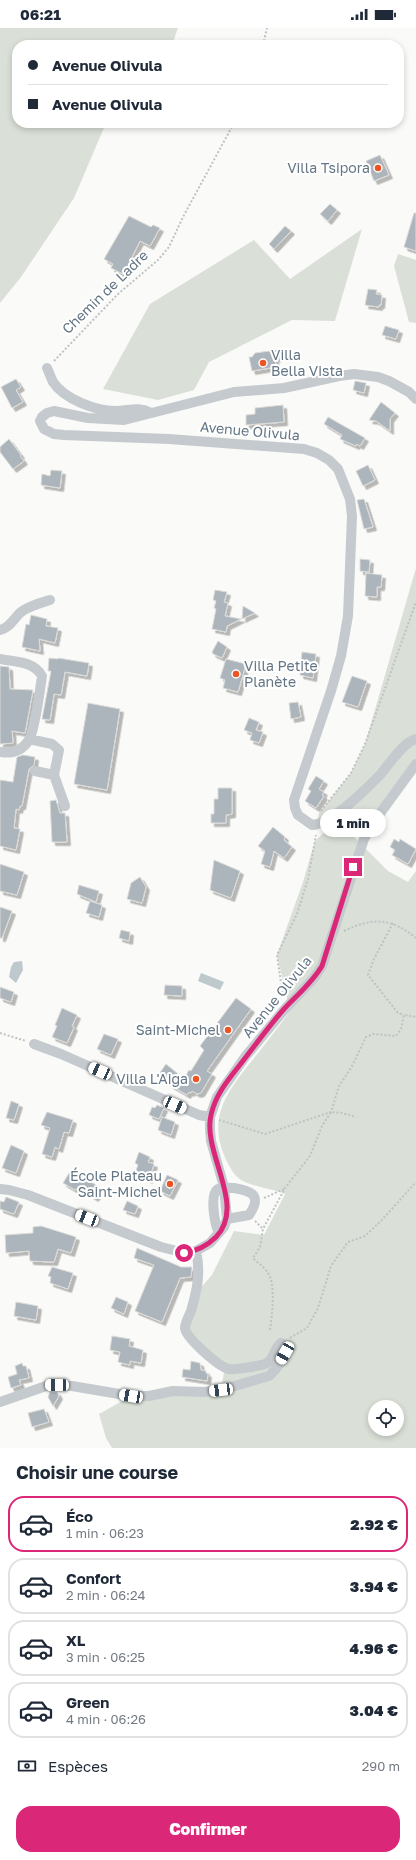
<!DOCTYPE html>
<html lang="fr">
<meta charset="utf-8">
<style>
:root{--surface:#fff;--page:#f6f6f7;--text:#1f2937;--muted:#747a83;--line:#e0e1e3;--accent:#db2777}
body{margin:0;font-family:"Golos Text",sans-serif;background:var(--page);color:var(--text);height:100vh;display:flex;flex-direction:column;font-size:15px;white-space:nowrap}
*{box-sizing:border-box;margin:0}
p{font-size:13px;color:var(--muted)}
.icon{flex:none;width:22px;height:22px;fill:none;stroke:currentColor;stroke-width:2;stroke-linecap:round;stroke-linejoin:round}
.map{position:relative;height:1420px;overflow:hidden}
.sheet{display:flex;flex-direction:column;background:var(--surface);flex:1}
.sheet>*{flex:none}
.banner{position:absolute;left:12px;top:12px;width:392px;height:88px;border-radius:16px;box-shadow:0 2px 6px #0003;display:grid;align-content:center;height:88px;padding:0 16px;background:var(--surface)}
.fabs{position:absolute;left:368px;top:1372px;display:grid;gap:8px}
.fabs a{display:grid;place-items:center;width:36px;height:36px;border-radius:50%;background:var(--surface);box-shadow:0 2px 6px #0003;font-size:20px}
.end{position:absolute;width:18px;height:18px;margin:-9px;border:5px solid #db2777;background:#fff;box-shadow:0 0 0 2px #fff}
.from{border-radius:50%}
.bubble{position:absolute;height:28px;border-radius:14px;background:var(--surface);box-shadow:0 2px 6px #0003;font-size:13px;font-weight:800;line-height:28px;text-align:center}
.car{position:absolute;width:12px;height:24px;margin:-12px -6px;border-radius:5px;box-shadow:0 0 3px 1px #0007;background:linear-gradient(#fff 24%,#345 0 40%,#fff 0 76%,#345 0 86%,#fff 0)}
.banner b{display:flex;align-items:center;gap:14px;height:38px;font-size:15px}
.banner b+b{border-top:1px solid var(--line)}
.banner i{width:10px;height:10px;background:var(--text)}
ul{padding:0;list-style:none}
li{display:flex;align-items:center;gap:12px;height:56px;margin:0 8px 6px;padding:0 8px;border:2px solid var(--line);border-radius:16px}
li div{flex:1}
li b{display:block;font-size:15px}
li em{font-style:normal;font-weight:800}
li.current{border-color:var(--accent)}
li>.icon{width:36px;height:36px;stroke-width:1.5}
h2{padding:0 16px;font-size:18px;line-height:48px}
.pay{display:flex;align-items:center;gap:10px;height:44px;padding:0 16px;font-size:15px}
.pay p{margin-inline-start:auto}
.primary-button{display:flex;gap:8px;margin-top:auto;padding:8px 16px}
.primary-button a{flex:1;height:46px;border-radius:16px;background:var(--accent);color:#fff;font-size:16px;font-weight:800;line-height:46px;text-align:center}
.status{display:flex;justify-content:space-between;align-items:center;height:28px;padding:0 20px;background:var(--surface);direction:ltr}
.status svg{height:11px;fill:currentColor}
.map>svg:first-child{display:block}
.green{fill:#dae0d7;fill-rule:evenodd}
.water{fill:#bec9ce}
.building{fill:#acb5bb;stroke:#dcdcda;filter:url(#shadow)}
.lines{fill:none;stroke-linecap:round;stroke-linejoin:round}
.path{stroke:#bfc2c5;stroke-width:2;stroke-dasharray:2 2;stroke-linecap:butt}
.minor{stroke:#c5cace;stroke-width:10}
.route{stroke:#db2777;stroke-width:5}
.poi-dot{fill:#eb5526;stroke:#fff;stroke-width:1.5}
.labels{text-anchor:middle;stroke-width:4;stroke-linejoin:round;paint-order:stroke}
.poi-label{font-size:14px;fill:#647684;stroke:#fff;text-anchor:end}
.street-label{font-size:14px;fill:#647684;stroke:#fff}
</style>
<div class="status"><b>06:21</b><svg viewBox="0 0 49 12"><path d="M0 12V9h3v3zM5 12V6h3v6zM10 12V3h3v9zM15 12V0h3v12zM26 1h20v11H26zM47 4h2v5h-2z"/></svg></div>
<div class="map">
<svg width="416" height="1420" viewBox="0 0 416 1420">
<defs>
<filter id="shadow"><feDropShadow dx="3.5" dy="3.5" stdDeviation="0" flood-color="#0004"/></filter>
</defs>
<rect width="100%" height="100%" fill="#fafaf8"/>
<!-- green -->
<path class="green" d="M0,0H178L172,17H17V95H106L74,170L21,249L0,275Z
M362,201L335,293L292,292L209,334L194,362L158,372L103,361L150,276L254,212L290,251Z
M398,226L416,232V295L409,294L394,238Z
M416,540V736L373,795L347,777L317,797L319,785L351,745L365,716Z
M337,792L388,843L408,854L416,843V1420H112L106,1410L99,1386L131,1368L221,1362L224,1344L185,1300L196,1265L212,1247L234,1203L264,1207L285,1166C274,1161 250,1158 241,1152C233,1147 228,1136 224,1127C207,1086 231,1059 255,1029C267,1014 279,998 290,983L277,927L303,854L315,813ZM375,1379H397V1401H375Z"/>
<!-- water -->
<path class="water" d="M22,933L23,942L16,955L9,949L11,939L14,934Z
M201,945L224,954L220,962L198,953Z"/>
<!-- building -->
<path class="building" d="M380,127L389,147L374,153L366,133Z
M330,176L337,182L328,193L320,186Z
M414,185H416V223L404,219Z
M129,188L151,199L153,197L160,200L150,218L140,213L132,229L135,231L125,247L111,240L113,236L104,231Z
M285,198L291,203L274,221L269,216Z
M368,261L377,262L376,266L382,267L381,277H379V279L365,277Z
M385,298L399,302L396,311L382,307Z
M277,322L278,330H275L276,339L252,343L249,329H252L255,325Z
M16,351L21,359L16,362L23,374L12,380L1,359Z
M355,353L366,355L364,365L353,362Z
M381,374L395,385L390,391V403L376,393L369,392Z
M283,377L284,394L246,397V387L255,386V380Z
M328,389L365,410L360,418L357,416L356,418L340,411L342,407L324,396Z
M9,411L21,427L20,428L24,433L13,441L0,424V419Z
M368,437L375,452L363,458L356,443Z
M51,442L62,443L60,460L41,457L42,446L50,448Z
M364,471L373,499L364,501L357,472Z
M360,531L370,532L369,544L360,543Z
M366,545L382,547L381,559H377V569L365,568Z
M215,562L227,564L224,574L228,575L225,588L241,591L227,598L226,604L212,601L216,581L214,580L216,573L213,572Z
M243,578L255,585L242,591Z
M31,587L47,591L46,598L58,600L55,615L39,611L40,623L22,619L26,596L29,597Z
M218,613L227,619L222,630L213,626L212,624Z
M302,624L316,626L313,650L300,647Z
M49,630L58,631V630L89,635L87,648L65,644L61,667L54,666L50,692L42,691L51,643H48Z
M226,631L246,636L238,664L223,660L225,652L220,650Z
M0,638L9,639L10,661L33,662L25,705L12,703L13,715L0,716Z
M352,648L367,653L358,679L342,674Z
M298,674L301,689L291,691L289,675Z
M88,675L120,681L107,762L74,756Z
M249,690L259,694L256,702L263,704L259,715L250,712L252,705L244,702Z
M23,727L35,729L34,737L29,741L22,778H20L19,782L16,781L14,800L20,801L16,822L0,818V752L13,754L17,729Z
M316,748L324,753L319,761L324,764L322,767L324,768L316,780L305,773L311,763L308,761Z
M218,760H232V786L226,787V795H211V786H214V771H218Z
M56,772L60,785H65L67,814H52L50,773Z
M352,785L366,795L362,802L348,792Z
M273,799L285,809L284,812L292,819L284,830L274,823L270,839L261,836L265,823L258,818Z
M394,811L399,814L400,811L416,821L408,836L392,827L395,822L390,819Z
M214,832L240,843L231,870L210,862Z
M0,836L24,844L17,867L0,863Z
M140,849L146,859L142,875L127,871L131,855Z
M79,857L99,863L96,874L77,866Z
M90,873L102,877L99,889L86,885Z
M0,879L12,883L2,910H0Z
M121,902L130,904L129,913L119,910Z
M165,957L182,958V968L164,967Z
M0,959L14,964L11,974L0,970Z
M236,970L251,981L207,1043L212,1046L201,1065L197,1066L192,1063L191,1065L189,1064L187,1067L170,1057L159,1046L166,1036L184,1051L189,1042L191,1043L204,1022L200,1018Z
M62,980L77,987L72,998L74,999L67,1015L52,1009L57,998L55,997Z
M104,1006L118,1011L111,1027L97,1021Z
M11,1073L19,1076L14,1092L6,1090Z
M157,1077L164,1080L159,1091L149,1087L152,1079L155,1080Z
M47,1084L73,1092L69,1105L64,1104L59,1121L55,1119L52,1129L42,1126L50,1100L41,1097Z
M162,1089L175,1094L171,1107L158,1102Z
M11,1117L24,1123L16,1145L2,1140Z
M139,1124L150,1129L148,1134L154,1136L149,1152L135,1145L138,1137L135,1135Z
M71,1142L101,1160L95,1170L85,1164L84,1165L76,1161L75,1162L63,1155Z
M167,1147L178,1152L170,1168L160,1163Z
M6,1169L19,1174L14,1186L0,1181V1173L4,1174Z
M127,1173L138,1178L135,1186L123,1182Z
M41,1198L76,1209L71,1225L58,1221L54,1234L30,1233L29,1223L6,1225L5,1207L33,1205V1199Z
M137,1220L181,1239H192L191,1249L180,1250L162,1294L135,1283L154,1237L134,1230Z
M52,1239L73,1245L68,1261L50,1255L51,1249L48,1248Z
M116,1269L128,1274L124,1286L111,1280Z
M16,1274L38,1278L36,1292L14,1288Z
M112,1308L130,1311L129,1318L143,1322L141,1335L130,1333V1337L118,1334L120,1324L110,1322Z
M191,1333L200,1335L201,1342L206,1343V1345L208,1346L207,1353L182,1349L183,1341L190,1342Z
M22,1335L23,1338H26L29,1350L19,1352L21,1357L11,1360L8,1349L17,1346L15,1338Z
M50,1364H57L59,1368L53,1378L48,1369Z
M44,1381L49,1394L32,1399L28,1385Z"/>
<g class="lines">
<!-- path -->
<path class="path" d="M263,17L267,0
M54,333L118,266L158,232L169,219L183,189L234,95
M321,783L351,745L365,716L416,574
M393,895L374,931L368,947L398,985L404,987
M344,903C373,889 391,890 416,910
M283,969L277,927L297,886L308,851L316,807
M0,1005L26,1013
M219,1092L265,1106L331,1084L339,1058L351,1040L366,1009L373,1006L396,1008L401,1001L404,987L416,989
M264,1170L284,1161
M255,1193L263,1201
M270,1302C272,1289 275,1261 270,1249C267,1241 259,1236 253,1230L260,1219L263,1201L285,1160L310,1128L322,1098L331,1084L342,1085L356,1089
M290,1310L307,1300L318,1280L331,1238L348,1214L365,1208L381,1193L416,1154"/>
<!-- minor -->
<path class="minor" d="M47,340C49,344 51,350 53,354C64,371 96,383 115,383C129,383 138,378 151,385
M416,371L409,364L389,353L378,349L354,346L339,348L284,360L234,364L124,392L88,390L54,383L47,385L42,389L40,393L44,401L54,406L64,407L169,411L304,421L317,425L329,432L338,441L350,471L352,488L348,588L341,628L331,663L294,772L295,780L298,787L312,797C332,796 365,762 379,748C387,739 404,713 416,711
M0,602C10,600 14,590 21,584C29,578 40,575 50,572
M0,631C15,634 34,633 42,648C40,661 35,702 29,712C22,723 12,726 0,724
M29,711L52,716L59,722L54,747L65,778
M35,743L54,747
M34,1016L61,1026L199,1087L210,1089
M0,1161L9,1162L28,1167L161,1219L185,1225L196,1223L210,1215L224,1199L227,1191L224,1159L211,1113L210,1102V1089L217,1069L245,1029L284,982L314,950L322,938L364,811L373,795L416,736
M219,1205C215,1197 209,1167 218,1161C223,1158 229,1160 234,1160C253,1163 262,1168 249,1187L227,1191
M0,1374L49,1357L72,1358L131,1368H149L173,1363L204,1364L221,1362L269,1348C277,1341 284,1330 286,1319L281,1315C273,1321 275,1332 265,1336C259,1338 234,1342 229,1341C219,1339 186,1310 185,1300C185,1295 189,1288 191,1283C197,1263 201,1244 196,1223"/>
</g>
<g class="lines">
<!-- route -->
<path class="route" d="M184,1225C197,1223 207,1218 216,1209C247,1177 202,1125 211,1087C215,1068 227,1053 239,1038C254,1019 268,999 284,981C297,967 312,955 322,938L353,839"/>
</g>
<!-- markers -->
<g class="poi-dot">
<circle cx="378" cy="140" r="4"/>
<circle cx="263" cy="335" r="4"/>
<circle cx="236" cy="646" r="4"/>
<circle cx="228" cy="1002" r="4"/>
<circle cx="196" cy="1051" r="4"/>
<circle cx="170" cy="1156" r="4"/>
</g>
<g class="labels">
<!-- poi labels -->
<g class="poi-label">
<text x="370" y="145">Villa Tsipora</text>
<text x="271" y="332" text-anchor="start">Villa<tspan x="271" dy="16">Bella Vista</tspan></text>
<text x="244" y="643" text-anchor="start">Villa Petite<tspan x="244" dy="16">Planète</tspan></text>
<text x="220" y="1007">Saint-Michel</text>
<text x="188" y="1056">Villa L'Aiga</text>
<text x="162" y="1153">École Plateau<tspan x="162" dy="16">Saint-Michel</tspan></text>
</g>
<!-- street labels -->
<g class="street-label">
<text transform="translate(105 264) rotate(-44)" y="5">Chemin de Ladre</text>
<text transform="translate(250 403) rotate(5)" y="5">Avenue Olivula</text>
<text transform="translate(277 969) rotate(-51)" y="5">Avenue Olivula</text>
</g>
</g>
</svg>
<div class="fabs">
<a><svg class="icon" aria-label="locate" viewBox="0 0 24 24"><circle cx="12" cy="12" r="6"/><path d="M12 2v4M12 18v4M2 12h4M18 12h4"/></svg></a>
</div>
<i class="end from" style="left:184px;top:1225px"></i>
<i class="end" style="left:353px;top:839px"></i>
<div class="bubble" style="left:320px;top:781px;width:66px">1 min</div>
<i class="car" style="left:100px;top:1043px;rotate:294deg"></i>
<i class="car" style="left:175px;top:1077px;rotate:114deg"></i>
<i class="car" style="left:87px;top:1190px;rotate:291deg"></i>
<i class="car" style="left:285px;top:1325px;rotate:210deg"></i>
<i class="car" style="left:57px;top:1357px;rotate:271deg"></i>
<i class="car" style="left:221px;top:1362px;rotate:263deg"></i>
<i class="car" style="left:131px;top:1368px;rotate:280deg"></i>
<div class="banner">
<b><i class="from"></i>Avenue Olivula</b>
<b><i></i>Avenue Olivula</b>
</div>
</div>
<section class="sheet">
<h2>Choisir une course</h2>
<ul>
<li class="current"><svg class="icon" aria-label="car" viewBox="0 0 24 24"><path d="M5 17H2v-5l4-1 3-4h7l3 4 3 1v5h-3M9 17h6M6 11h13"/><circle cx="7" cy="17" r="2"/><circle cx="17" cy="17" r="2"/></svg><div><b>Éco</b><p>1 min · 06:23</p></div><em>2.92 €</em></li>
<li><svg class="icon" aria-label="car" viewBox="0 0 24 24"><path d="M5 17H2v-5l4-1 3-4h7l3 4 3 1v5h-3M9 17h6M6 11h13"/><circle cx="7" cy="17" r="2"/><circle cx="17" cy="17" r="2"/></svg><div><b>Confort</b><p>2 min · 06:24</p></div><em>3.94 €</em></li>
<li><svg class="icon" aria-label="car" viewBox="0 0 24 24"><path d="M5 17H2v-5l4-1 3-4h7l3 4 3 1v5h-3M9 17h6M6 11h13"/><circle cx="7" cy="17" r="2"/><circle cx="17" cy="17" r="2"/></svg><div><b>XL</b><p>3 min · 06:25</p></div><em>4.96 €</em></li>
<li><svg class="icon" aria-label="car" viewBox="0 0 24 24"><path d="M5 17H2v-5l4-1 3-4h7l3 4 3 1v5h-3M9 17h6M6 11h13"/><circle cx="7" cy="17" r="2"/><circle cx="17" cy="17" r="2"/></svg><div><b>Green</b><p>4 min · 06:26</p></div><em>3.04 €</em></li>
</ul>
<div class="pay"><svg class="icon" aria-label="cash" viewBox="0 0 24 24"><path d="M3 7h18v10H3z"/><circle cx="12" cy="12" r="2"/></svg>Espèces<p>290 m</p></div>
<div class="primary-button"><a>Confirmer</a></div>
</section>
